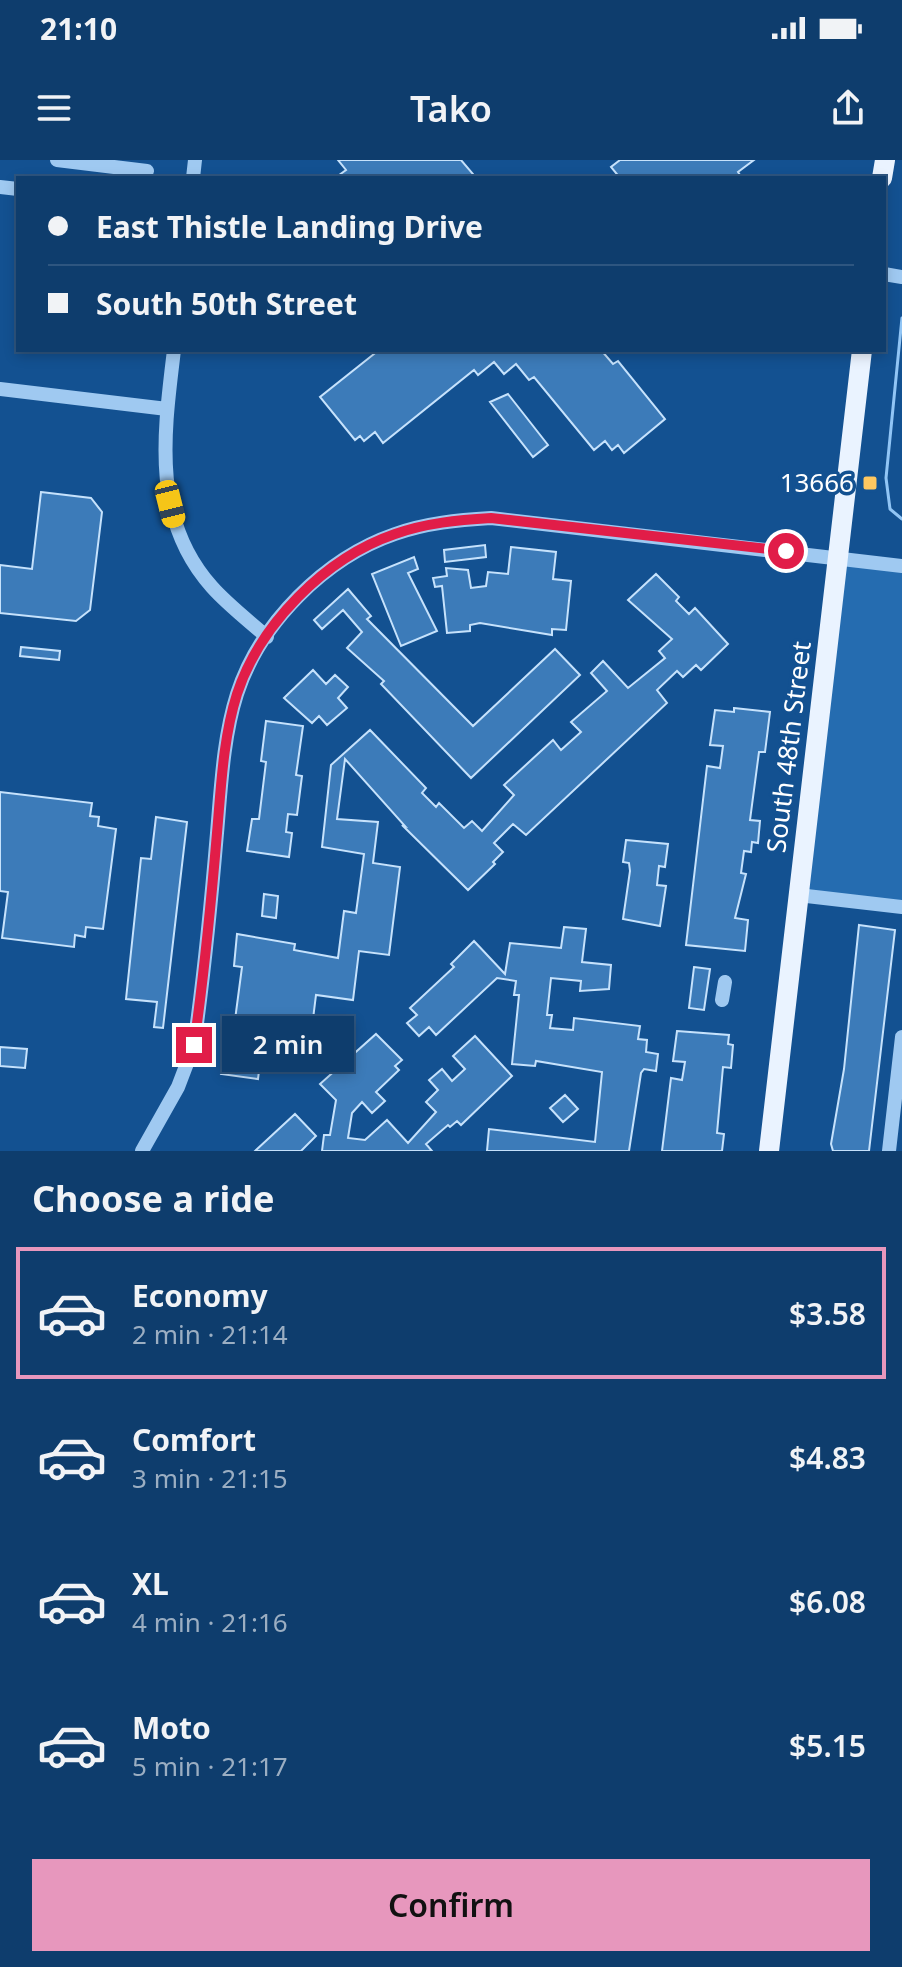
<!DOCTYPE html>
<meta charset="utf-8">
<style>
:root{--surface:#0e3d6d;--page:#174472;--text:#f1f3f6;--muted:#9baec2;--line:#2e5680;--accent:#e797bd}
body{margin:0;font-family:"Noto Sans",sans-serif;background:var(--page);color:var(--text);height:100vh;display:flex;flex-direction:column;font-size:30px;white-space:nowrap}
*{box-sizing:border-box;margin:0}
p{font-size:26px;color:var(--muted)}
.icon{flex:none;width:44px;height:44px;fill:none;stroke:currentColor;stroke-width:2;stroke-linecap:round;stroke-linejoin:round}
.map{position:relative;height:991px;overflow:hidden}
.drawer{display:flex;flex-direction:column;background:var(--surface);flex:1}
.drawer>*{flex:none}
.guide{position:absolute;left:16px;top:16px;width:870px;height:176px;border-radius:0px;box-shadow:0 4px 12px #0003,0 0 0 2px var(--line);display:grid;align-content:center;height:176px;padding:0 32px;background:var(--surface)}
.end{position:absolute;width:36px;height:36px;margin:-18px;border:10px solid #e11d48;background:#fff;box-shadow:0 0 0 4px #fff}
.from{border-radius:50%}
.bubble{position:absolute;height:56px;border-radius:0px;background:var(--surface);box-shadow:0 4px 12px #0003,0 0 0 2px var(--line);font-size:26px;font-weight:600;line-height:56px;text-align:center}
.car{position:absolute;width:24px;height:48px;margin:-24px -12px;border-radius:10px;box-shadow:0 0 6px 2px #0007;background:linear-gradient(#f5c518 24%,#345 0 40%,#f5c518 0 76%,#345 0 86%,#f5c518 0)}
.guide b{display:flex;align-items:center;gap:28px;height:76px;font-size:30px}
.guide b+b{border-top:2px solid var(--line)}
.guide i{width:20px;height:20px;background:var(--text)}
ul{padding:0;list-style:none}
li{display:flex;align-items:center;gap:24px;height:132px;margin:0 16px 12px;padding:0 16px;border:4px solid transparent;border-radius:0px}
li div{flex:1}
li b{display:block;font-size:30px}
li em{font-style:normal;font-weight:600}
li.current{border-color:var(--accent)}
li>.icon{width:72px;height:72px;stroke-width:1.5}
h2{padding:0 32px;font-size:36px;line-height:96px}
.action{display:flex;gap:16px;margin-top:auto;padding:16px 32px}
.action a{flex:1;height:92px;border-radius:0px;background:var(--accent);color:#111;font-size:32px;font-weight:600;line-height:92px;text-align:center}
.status{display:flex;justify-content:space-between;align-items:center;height:56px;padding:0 40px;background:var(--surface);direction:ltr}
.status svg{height:22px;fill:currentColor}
header{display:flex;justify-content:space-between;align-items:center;height:104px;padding:0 32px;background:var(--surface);font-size:36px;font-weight:600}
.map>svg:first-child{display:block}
.green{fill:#256cb0}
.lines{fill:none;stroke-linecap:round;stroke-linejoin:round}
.stream{stroke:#91c5f5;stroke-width:3}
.building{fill:#3c7bb9;stroke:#c6e2fc;stroke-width:2}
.minor{stroke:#9fc9f1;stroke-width:14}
.major{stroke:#eaf3ff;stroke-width:20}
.route{stroke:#e11d48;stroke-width:10}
.poi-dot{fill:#ffc760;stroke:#135191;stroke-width:3}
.labels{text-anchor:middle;stroke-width:7;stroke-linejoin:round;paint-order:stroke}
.poi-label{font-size:26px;fill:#fff;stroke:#135191;text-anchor:end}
.street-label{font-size:26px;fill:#fff;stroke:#135191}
</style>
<div class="status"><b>21:10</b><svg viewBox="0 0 49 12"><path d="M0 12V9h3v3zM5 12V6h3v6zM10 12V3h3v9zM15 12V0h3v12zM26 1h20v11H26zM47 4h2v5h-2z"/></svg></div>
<header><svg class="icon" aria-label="menu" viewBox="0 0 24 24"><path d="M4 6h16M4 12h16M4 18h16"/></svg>Tako<svg class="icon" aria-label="share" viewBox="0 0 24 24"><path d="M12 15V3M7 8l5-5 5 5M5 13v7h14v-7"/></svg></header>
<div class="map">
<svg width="902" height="991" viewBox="0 0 902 991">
<rect width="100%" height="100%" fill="#135191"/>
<!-- green -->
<path class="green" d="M838,397L902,406V747L798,735Z"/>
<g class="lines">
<!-- stream -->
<path class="stream" d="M902,158L886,318L890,349L902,359"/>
</g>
<!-- building -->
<path class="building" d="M338,0H461L473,14L468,18H335L346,10Z
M620,0H754L738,12L742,18H620L611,7Z
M379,190H601L613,204L618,201L665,259L624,293L618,285L612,290L605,281L594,290L534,217L529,220L516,204L504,214L494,202L478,215L474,210L383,283L375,272L364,281L360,276L355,280L320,237Z
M508,234L548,285L533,297L490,242Z
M41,332L91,338L102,352L90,450L76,461L0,453V405L32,409Z
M485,385L486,397L445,402L444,390Z
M511,387L556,392L553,419L571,421L566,470L552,469V475L480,463L470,465V471L447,473L442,426L435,427L433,418L447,416L446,408L468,410L471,428L486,426L488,412L508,414Z
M414,397L418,409L408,413L437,471L401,486L372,414Z
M656,414L679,437L676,441L689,454L695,448L728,484L701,510L696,505L683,517L677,511L657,530L667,543L526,675L513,664L494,683L503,692L493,702L495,704L468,730L402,665L405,666L345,599L337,659L378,662L373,703L400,707L389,795L359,791L353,840L316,835L310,883L298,882L299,866L273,861L271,872L264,871L258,919L221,914L227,874L233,875L242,807L234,806L237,774L295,784L294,790L338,798L344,751L356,753L364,694L322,687L331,605L370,570L426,628L422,633L436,647L439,643L464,668L472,661L482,671L514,635L504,625L553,580L561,590L581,572L571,562L607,531L591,513L603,501L628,528L665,498L659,491L672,479L628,440Z
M348,429L371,456L367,459L473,566L555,489L580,515L471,618L381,524L384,521L347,488L362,472L343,450L322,469L314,460Z
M21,487L60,491L59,500L20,496Z
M313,510L326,524L335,515L348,527L338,538L347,548L327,565L319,556L312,563L284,538Z
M734,548L770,552L765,592H759L750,660L760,661L758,683L752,682L751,692L744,691L741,713L746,714L735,758L748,760L745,791L686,785L707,606L720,608L723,586L710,585L715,550L734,552Z
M266,561L303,566L296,615L302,616L297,655L288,654L286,672L292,673L289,697L247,691L252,659H259L266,602L261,601Z
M0,632L92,643L90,656L99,657L98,666L116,669L103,769L86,767L85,777L75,775L74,787L2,778L8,732L0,731Z
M156,657L187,662L163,868L154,867L157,842L126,839L141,698L151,699Z
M626,680L668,684L665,707L659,706L657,725L666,726L660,766L623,759L630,711L629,703L623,702Z
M264,734L278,736L276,758L262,756Z
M859,765L895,770L869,991H833L831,984L844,909Z
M564,767L586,769L582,802L611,805L609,829L580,831L581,821L551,818L547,855H552L550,868L573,870L574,858L640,866L638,879L647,880L646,892L658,894L656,911L644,909L641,913L629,991H487L489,969L595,982L602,912L536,901L535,906L512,904L519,835H514L516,821L497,818L436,875L429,867L419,876L407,863L417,855L410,848L454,807L451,804L474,781L505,814L510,783L561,788Z
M694,807L710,809L704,850L689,848Z
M677,871L729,875L728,884L733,885L731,908L723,907L717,973L724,974L722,991H662L671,918L682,920L685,902L673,901Z
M376,874L402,900L395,906L399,910L376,932L385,941L372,953L362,942L352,953L348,978L365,980L387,960L408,983L436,952L426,942L438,930L429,920L442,909L452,921L465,909L453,896L475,876L512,916L461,965L457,961L450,967L448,965L426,984L432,991H322L324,975H330L336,940L320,924Z
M0,887L27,889L25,908L0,906Z
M565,935L578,949L563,962L550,948Z
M295,954L316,976L301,991H255Z"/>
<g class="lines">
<!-- minor -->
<path class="minor" d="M57,0L147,11
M193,18L195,0
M0,27L18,29
M884,114L902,117
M174,190C164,273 151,359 212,427C228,445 249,461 267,477
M0,229L167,249
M798,735L902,747
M722,840L725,822
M142,991L178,927L194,885C204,815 211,744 217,673C221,628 223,578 237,534C260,463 325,398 395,374C426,363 458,360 491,358L902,406
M889,991L902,877"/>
<!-- major -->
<path class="major" d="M882,18L885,0
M769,991L862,190"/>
</g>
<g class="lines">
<!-- route -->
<path class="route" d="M194,885C204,815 211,744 217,673C221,628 223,578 237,534C260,464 325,398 395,374C426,363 458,360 491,358L786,391"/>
</g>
<!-- markers -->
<rect class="poi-dot" x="862" y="315" width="16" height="16" rx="4"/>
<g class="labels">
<!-- poi labels -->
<g class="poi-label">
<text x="854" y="332">13666</text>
</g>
<!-- street labels -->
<g class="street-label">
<text transform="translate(789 587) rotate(-83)" y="9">South 48th Street</text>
</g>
</g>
</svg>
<i class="end from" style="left:786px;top:391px"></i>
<i class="end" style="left:194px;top:885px"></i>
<div class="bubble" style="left:222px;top:856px;width:132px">2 min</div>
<i class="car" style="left:170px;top:344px;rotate:166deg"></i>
<div class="guide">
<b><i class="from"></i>East Thistle Landing Drive</b>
<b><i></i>South 50th Street</b>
</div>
</div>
<section class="drawer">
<h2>Choose a ride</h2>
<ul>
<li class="current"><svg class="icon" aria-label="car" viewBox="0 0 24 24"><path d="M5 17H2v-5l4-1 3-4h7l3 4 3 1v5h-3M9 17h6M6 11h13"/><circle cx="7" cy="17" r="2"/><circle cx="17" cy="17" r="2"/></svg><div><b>Economy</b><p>2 min · 21:14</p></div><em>$3.58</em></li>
<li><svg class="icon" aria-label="car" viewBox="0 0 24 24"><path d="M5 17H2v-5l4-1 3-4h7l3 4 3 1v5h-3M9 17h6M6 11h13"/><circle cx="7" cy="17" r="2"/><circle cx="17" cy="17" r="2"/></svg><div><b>Comfort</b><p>3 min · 21:15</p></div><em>$4.83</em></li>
<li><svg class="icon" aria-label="car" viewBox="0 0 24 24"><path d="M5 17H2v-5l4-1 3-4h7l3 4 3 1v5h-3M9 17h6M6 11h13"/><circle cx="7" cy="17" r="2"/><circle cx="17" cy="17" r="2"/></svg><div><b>XL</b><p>4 min · 21:16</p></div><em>$6.08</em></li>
<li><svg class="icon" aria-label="car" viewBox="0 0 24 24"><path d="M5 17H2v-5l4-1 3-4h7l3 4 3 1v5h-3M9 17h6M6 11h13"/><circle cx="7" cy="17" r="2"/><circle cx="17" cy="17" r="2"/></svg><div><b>Moto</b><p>5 min · 21:17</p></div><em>$5.15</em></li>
</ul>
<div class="action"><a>Confirm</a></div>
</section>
